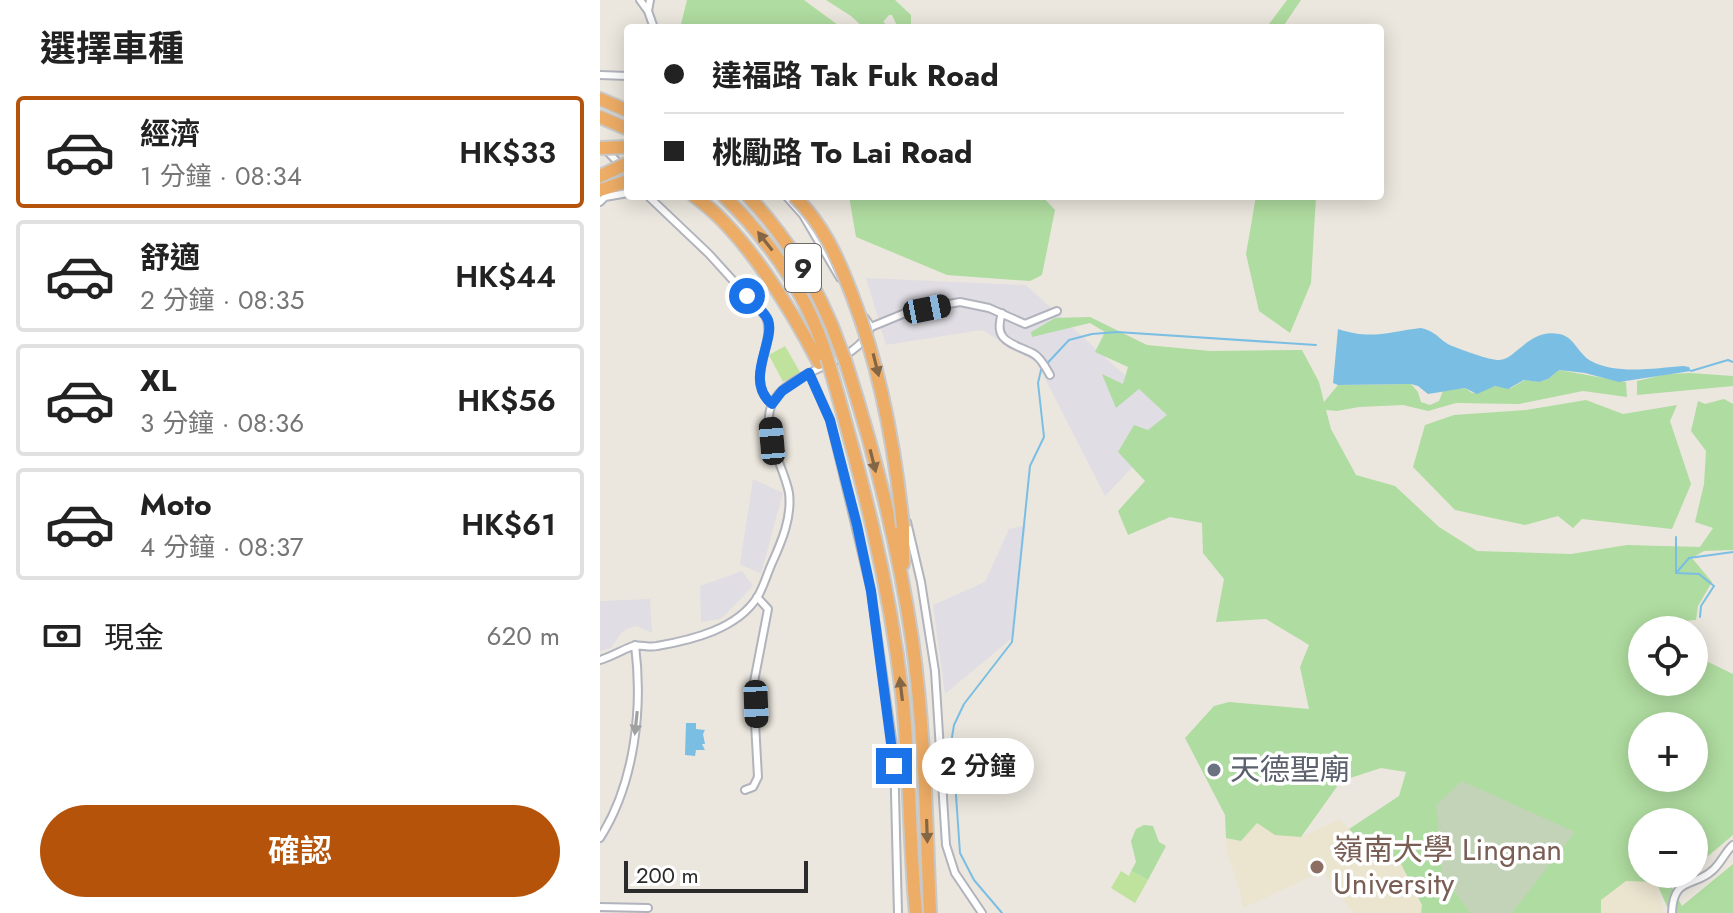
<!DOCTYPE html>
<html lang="zh-TW">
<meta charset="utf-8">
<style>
:root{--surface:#fff;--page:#f6f6f6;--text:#222;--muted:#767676;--line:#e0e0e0;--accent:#b45309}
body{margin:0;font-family:Jost,"Noto Sans TC",sans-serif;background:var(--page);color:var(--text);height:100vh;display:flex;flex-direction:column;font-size:30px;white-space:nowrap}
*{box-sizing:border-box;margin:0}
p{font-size:26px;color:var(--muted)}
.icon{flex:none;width:44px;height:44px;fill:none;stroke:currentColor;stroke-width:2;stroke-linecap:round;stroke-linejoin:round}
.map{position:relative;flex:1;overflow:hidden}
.side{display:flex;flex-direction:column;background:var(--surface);width:600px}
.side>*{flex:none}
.hud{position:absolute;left:24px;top:24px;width:760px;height:176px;border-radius:8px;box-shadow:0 4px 20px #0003;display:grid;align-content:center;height:176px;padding:0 40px;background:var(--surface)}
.tools{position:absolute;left:1028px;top:616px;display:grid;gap:16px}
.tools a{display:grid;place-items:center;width:80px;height:80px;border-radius:50%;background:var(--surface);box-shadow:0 4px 20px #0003;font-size:40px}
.scale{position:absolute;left:24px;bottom:20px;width:184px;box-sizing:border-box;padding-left:8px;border:4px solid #2b2b2b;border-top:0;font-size:22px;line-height:28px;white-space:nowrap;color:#2b2b2b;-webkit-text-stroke:6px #fff;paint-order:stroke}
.end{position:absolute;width:36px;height:36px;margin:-18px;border:10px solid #1a73e8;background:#fff;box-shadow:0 0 0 4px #fff}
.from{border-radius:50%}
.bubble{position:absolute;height:56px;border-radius:28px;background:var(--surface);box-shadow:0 4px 20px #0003;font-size:26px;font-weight:600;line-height:56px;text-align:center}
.car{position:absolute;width:24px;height:48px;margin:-24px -12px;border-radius:10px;box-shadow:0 0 6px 2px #0007;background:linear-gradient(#222 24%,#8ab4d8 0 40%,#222 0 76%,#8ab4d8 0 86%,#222 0)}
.hud b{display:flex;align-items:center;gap:28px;height:76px;font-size:30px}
.hud b+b{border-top:2px solid var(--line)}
.hud i{width:20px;height:20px;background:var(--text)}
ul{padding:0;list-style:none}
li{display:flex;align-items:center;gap:24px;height:112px;margin:0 16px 12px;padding:0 24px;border:4px solid var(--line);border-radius:8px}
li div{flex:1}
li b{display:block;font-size:30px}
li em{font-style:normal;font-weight:600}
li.on{border-color:var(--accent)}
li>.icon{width:72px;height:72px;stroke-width:1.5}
h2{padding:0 40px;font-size:36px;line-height:96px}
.pay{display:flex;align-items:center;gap:20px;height:88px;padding:0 40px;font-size:30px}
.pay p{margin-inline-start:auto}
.action{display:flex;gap:16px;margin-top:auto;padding:16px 40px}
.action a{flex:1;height:92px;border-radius:48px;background:var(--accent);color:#fff;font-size:32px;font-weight:600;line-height:92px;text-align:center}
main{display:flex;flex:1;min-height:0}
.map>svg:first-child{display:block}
.industrial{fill:#e0dee4}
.education{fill:#ebe4cf}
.green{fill:#afdca0;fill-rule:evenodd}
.cemetery{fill:#c2d3b7}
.pitch{fill:#bfe29d}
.water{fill:#7bbee3}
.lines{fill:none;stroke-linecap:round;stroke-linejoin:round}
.stream{stroke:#7bbee3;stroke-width:2}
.minor-casing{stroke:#b1b3bd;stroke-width:10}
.motorway-casing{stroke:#c8c8c8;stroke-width:16}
.minor{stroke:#fff;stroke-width:6}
.motorway{stroke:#eead66;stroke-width:12}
.motorway-bridge-casing{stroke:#c8c8c8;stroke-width:16;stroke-linecap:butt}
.motorway-bridge{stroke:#eead66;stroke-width:12}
.oneway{fill:#836646}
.oneway2{fill:#a0a0a0}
.route{stroke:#1a73e8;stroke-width:10}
.worship-dot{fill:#6b7280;stroke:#fff;stroke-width:3}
.education-dot{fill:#8d6e63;stroke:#fff;stroke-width:3}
.labels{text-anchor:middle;stroke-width:7;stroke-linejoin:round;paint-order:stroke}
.shield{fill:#fff;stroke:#6b6b6b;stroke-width:2}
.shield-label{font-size:28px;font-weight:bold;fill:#2b2b2b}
.worship-label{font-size:30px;fill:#5b616d;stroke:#fff;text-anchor:start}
.education-label{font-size:30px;fill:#785e54;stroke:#fff;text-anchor:start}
</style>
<main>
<section class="side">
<h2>選擇車種</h2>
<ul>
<li class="on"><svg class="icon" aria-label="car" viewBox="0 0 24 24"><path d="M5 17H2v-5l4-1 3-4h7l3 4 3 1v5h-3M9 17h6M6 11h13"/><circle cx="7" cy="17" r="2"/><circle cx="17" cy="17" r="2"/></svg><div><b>經濟</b><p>1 分鐘 · 08:34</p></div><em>HK$33</em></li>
<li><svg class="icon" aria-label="car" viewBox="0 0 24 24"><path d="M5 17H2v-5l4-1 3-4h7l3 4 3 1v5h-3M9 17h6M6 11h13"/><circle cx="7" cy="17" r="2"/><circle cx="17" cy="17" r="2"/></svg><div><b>舒適</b><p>2 分鐘 · 08:35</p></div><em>HK$44</em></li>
<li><svg class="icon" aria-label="car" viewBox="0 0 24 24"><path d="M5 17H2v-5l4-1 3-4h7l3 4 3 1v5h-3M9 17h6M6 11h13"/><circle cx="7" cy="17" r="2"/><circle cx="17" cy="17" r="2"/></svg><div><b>XL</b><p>3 分鐘 · 08:36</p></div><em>HK$56</em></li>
<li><svg class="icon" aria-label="car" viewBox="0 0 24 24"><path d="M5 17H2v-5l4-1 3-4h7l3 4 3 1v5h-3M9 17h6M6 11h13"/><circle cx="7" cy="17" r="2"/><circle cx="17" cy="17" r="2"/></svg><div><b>Moto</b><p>4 分鐘 · 08:37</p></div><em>HK$61</em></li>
</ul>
<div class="pay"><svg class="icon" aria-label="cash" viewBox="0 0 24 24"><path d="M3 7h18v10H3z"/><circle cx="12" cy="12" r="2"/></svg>現金<p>620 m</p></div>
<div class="action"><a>確認</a></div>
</section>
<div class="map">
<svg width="1133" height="913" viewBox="0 0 1133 913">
<rect width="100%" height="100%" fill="#ebe7de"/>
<!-- industrial -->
<path class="industrial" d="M266,278L426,285L576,422L505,496L437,363L382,330L286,345Z
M153,479L183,493L161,574L140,564Z
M426,525L411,639L345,694L333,605L385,582L409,529Z
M142,571L153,586L121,619L101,622L100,586Z
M50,599L52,633L37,626L29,628L22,632L11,648L0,651V601Z"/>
<!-- education -->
<path class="education" d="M740,819L765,848L801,864L822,905L821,913H753L723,871L643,908L639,887L626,850V838L641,840L657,823L701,837Z
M954,877L1056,882L1064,913H955Z"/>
<!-- green -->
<path class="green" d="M87,0H204L242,28H80Z
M226,0H295L311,15V28H298L292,15H289L283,22L291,28H264L251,16Z
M687,0H701L682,28H666Z
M249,196H442L455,210L442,275L430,281L347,275L256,237Z
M656,196H716L711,283L690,333L659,311L646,254Z
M490,317L547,345L610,351L702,350L719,382L724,402L738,385L811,384L818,392L821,402L830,405L839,401L843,391L865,388L872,393L895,386L911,388L925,380L939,382L948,379L959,370L1026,382L1027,397L983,391L919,404L856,403L828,411L803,405L759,407L737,411L726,410L731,429L756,475L795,486L839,527L877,551L971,554L1027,545L1100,547L1113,528L1095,522L1104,484L1106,451L1091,431L1098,401L1105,404L1124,399L1133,404V550L1104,551L1092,558L1112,582L1098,606L1096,620L1070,622L1075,630H1042V682H1094V653L1098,657L1133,674V835L1094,868V822H1042V874H1085L1070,884L1082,906L1133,864V913H1070L1056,882L1026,881L1001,900V913H821L822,905L801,864L773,853L749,829L799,796L806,772L781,768L741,781L701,837L675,835L657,823L641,841L626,838L625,815L585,738L614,706L629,702L709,709L700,667L709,645L666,619L616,622L624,579L603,553L602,523L570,517L528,535L518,511L545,481L518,452L534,425L548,430L567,415L539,389L516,408L502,374L523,384L528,367L495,352L505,332L490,323L432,337L431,332L455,318ZM1042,726H1094V778H1042Z
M1090,373L1133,376V386L1037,395V381L1067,374Z
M986,400L1023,414L1077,405L1070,421L1091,484L1072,529L982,519L973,528L958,516L925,525L855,510L813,467L825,425L854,415L926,410Z
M544,825L553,826L559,842L566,846L548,880L531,871L536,862L531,841L536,829Z"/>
<!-- cemetery -->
<path class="cemetery" d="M862,781L975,832L912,913H870L842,874L836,805Z"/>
<!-- pitch -->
<path class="pitch" d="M185,346L200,372L183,382L169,355Z
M521,871L529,876L531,871L548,880L535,903L511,888Z"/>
<!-- water -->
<path class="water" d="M821,328C838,332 840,341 852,346C863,350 888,360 899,360C916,360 929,328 959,334C974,336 978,354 991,361C1016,375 1056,368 1083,366L1089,367L1091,371L1019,382L985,373L959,370L948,379L939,382L924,380L908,389L895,386L877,394L865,388L828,394L818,386L811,384L738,385L733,383L738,329C771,340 787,332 821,328Z
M86,723H96V729L105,730L103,734L105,744H102L105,750H96L95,756L85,755Z"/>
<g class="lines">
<!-- stream -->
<path class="stream" d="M1091,371L1128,360L1133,362
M1076,537V573L1099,574L1114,586L1101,606L1100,617
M1077,572L1089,558L1133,552
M402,913L374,880L360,853L352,737L354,725L364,704L412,642L430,466L444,437L438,383L441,370L469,340L492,334L517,332L716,345"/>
<!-- minor casing -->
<g class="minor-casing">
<path id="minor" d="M40,0L48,11
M50,0L48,11L54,28
M0,75L28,76
M6,150L28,173
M48,196L109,254L166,317C177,344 143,380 172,404
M186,196L203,215L240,278
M0,202L5,197L28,193
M402,313C392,343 414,343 434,354C441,358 446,368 450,375
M271,327L310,311L360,302L389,308L425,324L457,311
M209,373L230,420L271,591L294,753L298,913
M307,522L321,582L335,671L346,845L355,873L382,913
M0,660C11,657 26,648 33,646C39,644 49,648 57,646C92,640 138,629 158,596C164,586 167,574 172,563C182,541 192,517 189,493C184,466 160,432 172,404C188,368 258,366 271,327L265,318
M145,790L153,787L158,777L153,687L168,609L157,597
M0,838C35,783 43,708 35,645
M0,907L48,908
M1072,913C1073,876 1094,888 1113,870C1121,863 1125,852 1133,845"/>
</g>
<!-- motorway casing -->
<g class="motorway-casing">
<path id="motorway" d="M0,99L28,111
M0,117L28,129
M0,190L28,181
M94,196C144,231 191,309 219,363
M124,196C171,242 208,296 227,358
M148,196C190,241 221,292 241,350
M245,360C274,450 298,545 312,639C325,730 326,822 330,913
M231,371C262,479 289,580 302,693C310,766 309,840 316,913
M303,527V564"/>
</g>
<!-- minor -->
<use href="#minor" class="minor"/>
<!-- motorway -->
<use href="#motorway" class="motorway"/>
<!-- motorway-bridge casing -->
<g class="motorway-bridge-casing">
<path id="motorway-bridge" d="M0,148L28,147
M0,176L28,163
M194,196C223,224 238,258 252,295C281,370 295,447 303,527
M241,350L245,360
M227,358L231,371"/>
</g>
<!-- motorway-bridge -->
<use href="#motorway-bridge" class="motorway-bridge"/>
</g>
<!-- one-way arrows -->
<defs><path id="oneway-solid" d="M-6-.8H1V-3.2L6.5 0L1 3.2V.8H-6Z" transform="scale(2)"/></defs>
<g class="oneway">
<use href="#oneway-solid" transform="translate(165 241) rotate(-128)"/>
<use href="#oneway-solid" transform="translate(276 365) rotate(76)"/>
<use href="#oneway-solid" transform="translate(273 461) rotate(76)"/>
<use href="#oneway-solid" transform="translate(301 689) rotate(-97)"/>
<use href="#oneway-solid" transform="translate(327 831) rotate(88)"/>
</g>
<use class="oneway2" href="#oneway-solid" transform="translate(36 723) rotate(96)"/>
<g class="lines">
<!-- route -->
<path class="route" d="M147,296C154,303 164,311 168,320C176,341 143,380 172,404L182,391L209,373L230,420L257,525L271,591L294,766"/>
</g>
<!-- markers -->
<circle class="worship-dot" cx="614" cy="770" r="8"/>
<circle class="education-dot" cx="717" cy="867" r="8"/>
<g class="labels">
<!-- shield labels -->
<rect class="shield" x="185" y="244" width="36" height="48" rx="6"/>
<g class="shield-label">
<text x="203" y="278">9</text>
</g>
<!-- worship labels -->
<g class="worship-label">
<text x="630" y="780">天德聖廟</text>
</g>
<!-- education labels -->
<g class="education-label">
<text x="733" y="860">嶺南大學 Lingnan<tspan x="733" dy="34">University</tspan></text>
</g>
</g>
</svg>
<div class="tools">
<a><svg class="icon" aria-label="locate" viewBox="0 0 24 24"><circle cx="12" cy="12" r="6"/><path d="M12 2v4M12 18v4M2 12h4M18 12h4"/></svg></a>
<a>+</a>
<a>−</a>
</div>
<div class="scale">200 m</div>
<i class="end from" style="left:147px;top:296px"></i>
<i class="end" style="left:294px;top:766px"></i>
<div class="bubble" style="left:322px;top:738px;width:112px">2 分鐘</div>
<i class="car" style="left:327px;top:309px;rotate:79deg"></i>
<i class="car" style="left:172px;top:441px;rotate:355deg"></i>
<i class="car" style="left:156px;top:704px;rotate:178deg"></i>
<div class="hud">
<b><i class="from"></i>達福路 Tak Fuk Road</b>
<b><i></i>桃勵路 To Lai Road</b>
</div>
</div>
</main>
